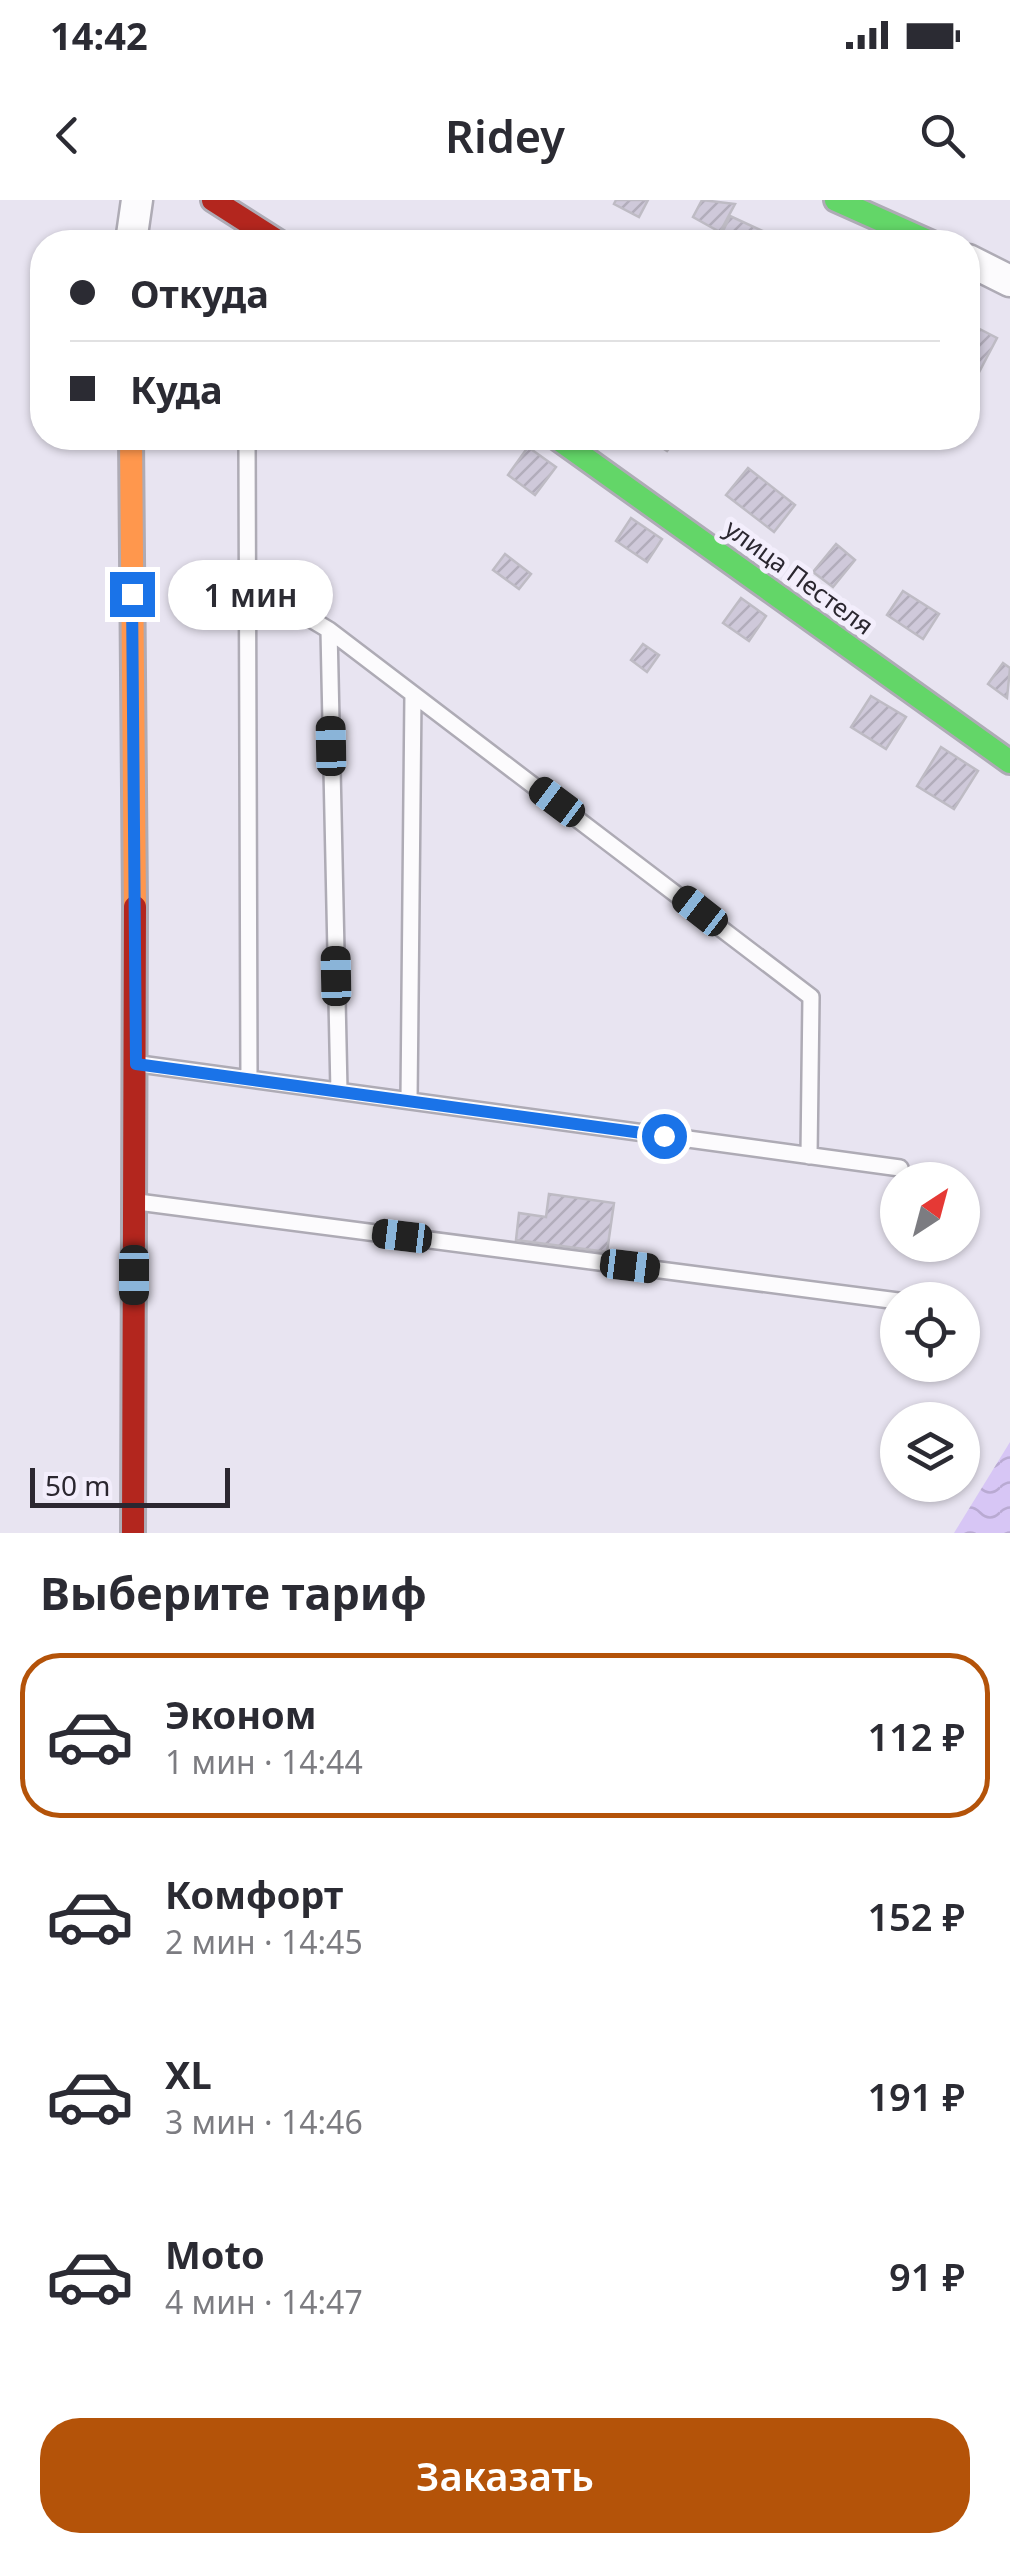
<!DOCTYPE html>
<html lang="ru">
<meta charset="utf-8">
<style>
:root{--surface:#fff;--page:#f2f2f3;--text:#2b2b33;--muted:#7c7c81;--line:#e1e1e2;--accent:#b45309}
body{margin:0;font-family:"Noto Sans",sans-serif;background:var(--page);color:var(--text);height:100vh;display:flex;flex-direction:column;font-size:38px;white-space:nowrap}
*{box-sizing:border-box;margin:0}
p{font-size:32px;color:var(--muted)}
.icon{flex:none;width:55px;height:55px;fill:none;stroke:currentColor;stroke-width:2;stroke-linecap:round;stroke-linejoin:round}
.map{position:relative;height:1333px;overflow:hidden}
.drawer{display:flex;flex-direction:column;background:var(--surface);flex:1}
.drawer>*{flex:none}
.banner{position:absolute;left:30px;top:30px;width:950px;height:220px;border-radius:40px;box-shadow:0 2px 8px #0004;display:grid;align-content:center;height:220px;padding:0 40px;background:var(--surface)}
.needle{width:65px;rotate:36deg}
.controls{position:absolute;left:880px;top:962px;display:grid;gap:20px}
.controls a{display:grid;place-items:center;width:100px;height:100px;border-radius:50%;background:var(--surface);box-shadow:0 2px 8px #0004;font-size:50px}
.scale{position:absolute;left:30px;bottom:25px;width:200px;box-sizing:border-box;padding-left:10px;border:5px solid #2b2730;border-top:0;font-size:28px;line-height:35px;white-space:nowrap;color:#2b2730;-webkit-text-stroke:8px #f3eefc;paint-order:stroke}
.end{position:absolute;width:45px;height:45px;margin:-22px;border:12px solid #1a73e8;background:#fff;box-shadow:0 0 0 5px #fff}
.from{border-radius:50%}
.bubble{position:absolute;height:70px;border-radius:35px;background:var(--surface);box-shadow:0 2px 8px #0004;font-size:32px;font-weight:600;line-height:70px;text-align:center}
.car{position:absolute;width:30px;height:60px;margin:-30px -15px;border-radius:12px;box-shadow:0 0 8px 2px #0007;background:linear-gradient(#222 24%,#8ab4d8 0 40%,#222 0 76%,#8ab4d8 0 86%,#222 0)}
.banner b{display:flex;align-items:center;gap:35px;height:95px;font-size:38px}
.banner b+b{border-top:2px solid var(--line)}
.banner i{width:25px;height:25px;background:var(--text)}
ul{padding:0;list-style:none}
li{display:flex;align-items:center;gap:30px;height:165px;margin:0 20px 15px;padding:0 20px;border:5px solid transparent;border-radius:40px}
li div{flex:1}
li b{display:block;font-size:38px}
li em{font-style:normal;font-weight:600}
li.current{border-color:var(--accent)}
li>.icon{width:90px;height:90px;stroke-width:1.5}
h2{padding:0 40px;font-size:45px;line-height:120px}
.action{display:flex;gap:20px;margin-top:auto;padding:20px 40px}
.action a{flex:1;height:115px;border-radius:40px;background:var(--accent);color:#fff;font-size:40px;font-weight:600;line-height:115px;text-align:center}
.status{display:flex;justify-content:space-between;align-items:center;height:70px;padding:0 50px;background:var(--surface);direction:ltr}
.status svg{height:28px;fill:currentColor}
header{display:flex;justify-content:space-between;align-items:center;height:130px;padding:0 40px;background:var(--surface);font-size:45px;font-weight:600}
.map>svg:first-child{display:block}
.water{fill:url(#water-waves)}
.building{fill:url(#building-hatch);stroke:#bebbc4;stroke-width:2.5}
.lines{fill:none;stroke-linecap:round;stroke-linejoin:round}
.lane-casing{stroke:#aeabb5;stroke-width:20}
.street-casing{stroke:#aeabb5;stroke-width:35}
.fast-casing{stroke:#aeabb5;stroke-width:28}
.slow-casing{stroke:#aeabb5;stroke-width:28}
.jam-casing{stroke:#aeabb5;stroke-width:28}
.lane{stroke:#fcfbfd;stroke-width:15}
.street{stroke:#fcfbfd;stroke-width:30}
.fast{stroke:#63d668;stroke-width:22}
.slow{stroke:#ff974d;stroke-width:22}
.jam{stroke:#b3261e;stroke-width:22}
.route{stroke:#1a73e8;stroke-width:12}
.labels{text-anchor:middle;stroke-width:10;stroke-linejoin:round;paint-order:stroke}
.street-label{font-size:25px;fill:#2b2730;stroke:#f3eefc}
</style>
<div class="status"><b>14:42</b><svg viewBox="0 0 49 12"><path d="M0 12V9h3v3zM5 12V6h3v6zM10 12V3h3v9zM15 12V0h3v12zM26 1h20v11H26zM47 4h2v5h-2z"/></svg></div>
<header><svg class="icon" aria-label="back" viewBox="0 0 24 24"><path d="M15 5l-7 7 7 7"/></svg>Ridey<svg class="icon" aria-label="search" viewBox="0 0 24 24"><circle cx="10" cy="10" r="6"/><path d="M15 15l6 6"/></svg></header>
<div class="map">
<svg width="1010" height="1333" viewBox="0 0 1010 1333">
<defs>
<pattern id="water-waves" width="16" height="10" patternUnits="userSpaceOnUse" patternTransform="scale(2.5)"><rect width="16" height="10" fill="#d7c6f5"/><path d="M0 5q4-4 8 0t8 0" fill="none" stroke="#b9aad2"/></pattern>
<pattern id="building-hatch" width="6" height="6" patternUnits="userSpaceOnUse" patternTransform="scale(2.5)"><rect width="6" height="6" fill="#cfc9da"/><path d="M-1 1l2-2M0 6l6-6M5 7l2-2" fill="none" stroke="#b2adbb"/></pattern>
</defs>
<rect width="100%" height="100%" fill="#e8e4f1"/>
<!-- water -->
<path class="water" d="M1010,1242V1333H954Z"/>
<!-- building -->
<path class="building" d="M616,0H648L639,17L614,4Z
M702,0L735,4L720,32L693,17Z
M730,16L787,42H718Z
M970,124L997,138L977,176L968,171Z
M648,238H677L667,251Z
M528,247L556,267L535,295L508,275Z
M748,268L795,305L774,332L726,295Z
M631,318L662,339L647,362L616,341Z
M836,344L855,360L833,387L813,372Z
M505,354L531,374L519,389L493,370Z
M903,391L939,414L923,439L887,415Z
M741,398L766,416L749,441L723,423Z
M643,444L659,455L647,472L631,460Z
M1003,463L1010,468L1007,498L988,484Z
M871,496L906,517L886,549L851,527Z
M941,547L978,571L954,609L917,586Z
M549,994L614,1003L607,1052L516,1040L519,1013L546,1017Z"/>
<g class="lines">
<!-- lane casing -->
<g class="lane-casing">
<path id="lane" d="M247,238L249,879
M249,382L329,430L811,797L809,956
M329,430L339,891
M140,864L900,968
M409,901L413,494
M138,1002L898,1101"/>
</g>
<!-- street casing -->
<g class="street-casing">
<path id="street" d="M131,42L137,0
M968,60L1010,81"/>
</g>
<!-- fast casing -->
<g class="fast-casing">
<path id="fast" d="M836,0L930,42
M557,238L1010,562"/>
</g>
<!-- slow casing -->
<g class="slow-casing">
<path id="slow" d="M131,238L135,707"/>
</g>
<!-- jam casing -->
<g class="jam-casing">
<path id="jam" d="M213,0L279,42
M133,1333L135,707"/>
</g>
<!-- lane -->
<use href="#lane" class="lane"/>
<!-- street -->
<use href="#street" class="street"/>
<!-- fast -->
<use href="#fast" class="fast"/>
<!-- slow -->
<use href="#slow" class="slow"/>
<!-- jam -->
<use href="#jam" class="jam"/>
</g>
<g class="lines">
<!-- route -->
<path class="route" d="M132,394L136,864L664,936"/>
</g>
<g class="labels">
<!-- street labels -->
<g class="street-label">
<text transform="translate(799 377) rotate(36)" y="9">улица Пестеля</text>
</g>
</g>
</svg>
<div class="controls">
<a><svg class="needle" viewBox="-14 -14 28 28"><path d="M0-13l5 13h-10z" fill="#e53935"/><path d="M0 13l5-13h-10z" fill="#7c7c81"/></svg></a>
<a><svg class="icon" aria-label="locate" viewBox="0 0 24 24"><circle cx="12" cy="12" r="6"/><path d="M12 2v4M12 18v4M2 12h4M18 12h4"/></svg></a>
<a><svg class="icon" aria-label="layers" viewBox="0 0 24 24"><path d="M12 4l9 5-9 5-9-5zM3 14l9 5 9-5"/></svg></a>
</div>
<div class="scale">50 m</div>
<i class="end from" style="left:664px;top:936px"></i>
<i class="end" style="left:132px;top:394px"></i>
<div class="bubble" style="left:168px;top:360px;width:165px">1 мин</div>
<i class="car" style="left:331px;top:546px;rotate:359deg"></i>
<i class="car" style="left:557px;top:602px;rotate:307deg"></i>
<i class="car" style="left:700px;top:711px;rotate:308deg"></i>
<i class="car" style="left:336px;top:776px;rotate:359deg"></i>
<i class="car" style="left:402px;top:1036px;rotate:277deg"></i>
<i class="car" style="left:630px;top:1066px;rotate:97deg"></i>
<i class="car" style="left:134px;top:1075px;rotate:180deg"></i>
<div class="banner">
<b><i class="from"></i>Откуда</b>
<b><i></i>Куда</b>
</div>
</div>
<section class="drawer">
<h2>Выберите тариф</h2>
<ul>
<li class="current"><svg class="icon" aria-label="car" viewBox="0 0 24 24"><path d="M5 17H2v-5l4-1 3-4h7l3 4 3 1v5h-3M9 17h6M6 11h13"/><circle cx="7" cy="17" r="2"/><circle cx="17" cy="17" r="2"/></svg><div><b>Эконом</b><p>1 мин · 14:44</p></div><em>112 ₽</em></li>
<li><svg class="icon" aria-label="car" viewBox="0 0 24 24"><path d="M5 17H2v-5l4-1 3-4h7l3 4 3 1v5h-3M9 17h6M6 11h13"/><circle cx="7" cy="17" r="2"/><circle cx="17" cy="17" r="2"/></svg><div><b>Комфорт</b><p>2 мин · 14:45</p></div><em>152 ₽</em></li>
<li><svg class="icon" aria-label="car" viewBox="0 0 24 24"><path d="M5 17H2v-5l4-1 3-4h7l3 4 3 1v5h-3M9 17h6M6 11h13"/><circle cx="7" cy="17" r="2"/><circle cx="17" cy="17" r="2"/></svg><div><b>XL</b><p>3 мин · 14:46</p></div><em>191 ₽</em></li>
<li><svg class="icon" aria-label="car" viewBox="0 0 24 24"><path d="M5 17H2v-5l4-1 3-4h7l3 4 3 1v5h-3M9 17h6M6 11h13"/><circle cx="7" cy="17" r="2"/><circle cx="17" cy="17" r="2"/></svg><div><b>Moto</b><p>4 мин · 14:47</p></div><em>91 ₽</em></li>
</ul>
<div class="action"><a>Заказать</a></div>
</section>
